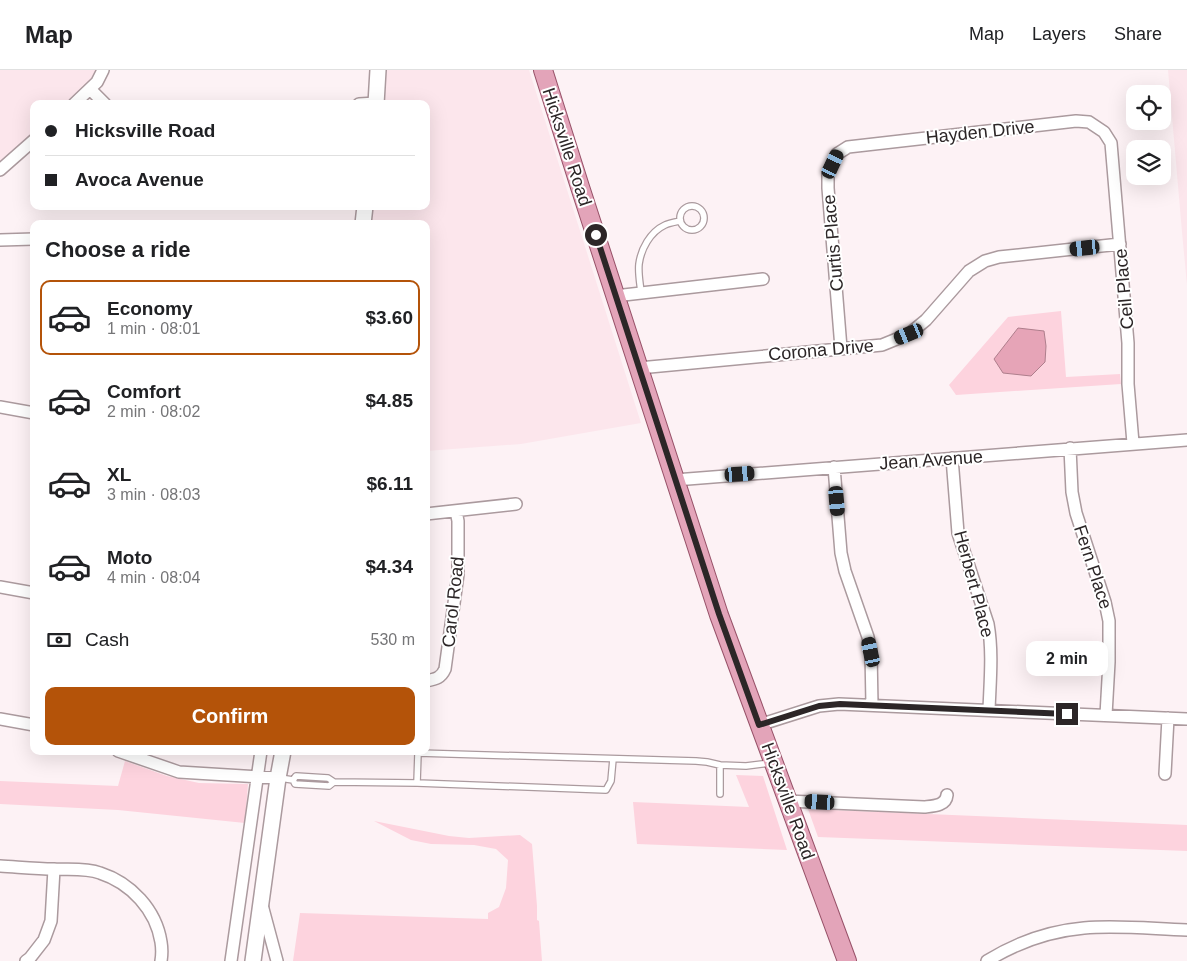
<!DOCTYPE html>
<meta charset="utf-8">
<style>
:root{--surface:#fff;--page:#f2f2f2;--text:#202124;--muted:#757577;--line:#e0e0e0;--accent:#b45309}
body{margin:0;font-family:Helvetica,sans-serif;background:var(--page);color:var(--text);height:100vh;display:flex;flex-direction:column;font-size:19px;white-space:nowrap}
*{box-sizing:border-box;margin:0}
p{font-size:16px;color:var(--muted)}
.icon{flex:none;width:28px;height:28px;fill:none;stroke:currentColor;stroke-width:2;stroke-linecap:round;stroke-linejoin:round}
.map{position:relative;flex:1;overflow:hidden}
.sheet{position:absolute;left:30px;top:150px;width:400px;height:535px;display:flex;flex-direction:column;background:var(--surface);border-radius:10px;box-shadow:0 5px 20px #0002}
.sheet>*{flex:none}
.top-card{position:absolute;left:30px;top:30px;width:400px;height:110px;border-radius:10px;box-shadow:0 5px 20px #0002;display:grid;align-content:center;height:110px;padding:0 15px;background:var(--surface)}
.tools{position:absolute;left:1126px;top:15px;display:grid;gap:10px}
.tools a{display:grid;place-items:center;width:45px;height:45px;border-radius:10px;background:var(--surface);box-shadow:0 5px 20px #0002;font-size:25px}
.end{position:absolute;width:22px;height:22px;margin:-11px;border:6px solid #2c2627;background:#fff;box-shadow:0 0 0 2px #fff}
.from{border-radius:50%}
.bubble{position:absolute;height:35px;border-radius:10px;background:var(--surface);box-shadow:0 5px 20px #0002;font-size:16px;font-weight:700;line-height:35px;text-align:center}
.car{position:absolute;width:15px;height:30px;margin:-15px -8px;border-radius:6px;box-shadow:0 0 4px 1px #0007;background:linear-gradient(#222 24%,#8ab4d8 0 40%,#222 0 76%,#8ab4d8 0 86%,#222 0)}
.top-card b{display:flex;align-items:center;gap:18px;height:48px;font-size:19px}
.top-card b+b{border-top:1px solid var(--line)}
.top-card i{width:12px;height:12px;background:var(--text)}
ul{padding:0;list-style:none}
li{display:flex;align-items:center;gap:15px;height:75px;margin:0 10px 8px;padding:0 5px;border:2px solid transparent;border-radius:10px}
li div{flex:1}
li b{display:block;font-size:19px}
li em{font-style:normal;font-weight:700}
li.on{border-color:var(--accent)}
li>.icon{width:45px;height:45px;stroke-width:1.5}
h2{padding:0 15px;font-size:22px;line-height:60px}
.pay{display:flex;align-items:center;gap:12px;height:55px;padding:0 15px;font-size:19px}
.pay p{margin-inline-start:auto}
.button{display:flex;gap:10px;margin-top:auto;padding:10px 15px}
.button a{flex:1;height:58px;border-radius:10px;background:var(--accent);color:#fff;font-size:20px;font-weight:700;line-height:58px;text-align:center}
header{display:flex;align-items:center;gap:30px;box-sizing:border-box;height:70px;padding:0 25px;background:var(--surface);border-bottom:1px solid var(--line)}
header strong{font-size:24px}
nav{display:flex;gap:28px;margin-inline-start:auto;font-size:18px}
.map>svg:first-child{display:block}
.built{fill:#fce6ec}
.green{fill:#fdd3de}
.water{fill:#e6a4b7;stroke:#ae7e8c}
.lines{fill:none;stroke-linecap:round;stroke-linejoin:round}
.service-casing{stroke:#ab9a9e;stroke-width:8}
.minor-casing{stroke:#ab9a9e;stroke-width:14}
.secondary-casing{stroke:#ab9a9e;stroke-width:18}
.primary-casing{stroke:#975168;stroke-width:20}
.service{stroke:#fff;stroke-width:5.5}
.minor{stroke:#fff;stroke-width:11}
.secondary{stroke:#fff;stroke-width:15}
.primary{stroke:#e3a4b9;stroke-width:18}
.route{stroke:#2c2627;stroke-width:6}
.labels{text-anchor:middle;stroke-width:4;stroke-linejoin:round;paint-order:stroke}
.street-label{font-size:18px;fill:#2c2627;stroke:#fff}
</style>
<header>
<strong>Map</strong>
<nav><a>Map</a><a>Layers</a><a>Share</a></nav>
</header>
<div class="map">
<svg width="1187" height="891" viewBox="0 0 1187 891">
<rect width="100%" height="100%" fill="#fdf2f5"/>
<!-- built -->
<path class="built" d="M0,0H103L71,34H34V68L0,98Z
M376,0H529L641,353L521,374L426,381V154H360L362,136H426V34H373Z
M1168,0H1187V215L1182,162Z"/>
<!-- green -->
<path class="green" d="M1061,241L1066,307L1120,304L1121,314L956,325L949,315L1008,247Z
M125,691L167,706L199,713L248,714L245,753L118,740L0,734V711L118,716Z
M736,705L763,706L787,780L637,774L633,732L749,737Z
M808,739L1187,755V781L818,767Z
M374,751L449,766L469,768L520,765L532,774L537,836V850L539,851L542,891H293L300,843L488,849V843L499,837L506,818L508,790L496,779L474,775L431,774L411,770Z"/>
<!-- water -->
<path class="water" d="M1018,258L1044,261L1046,276L1045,292L1031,306L1003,303L994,289Z"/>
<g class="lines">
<!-- service casing -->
<g class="service-casing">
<path id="service" d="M680 148a12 12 0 1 1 24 0a12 12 0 1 1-24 0Z
M641,222C640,213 638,203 639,194C641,179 650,162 665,155C669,153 675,152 680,151
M613,689L611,711L606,720L417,713L418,683L696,691L707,692L720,695
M280,708L293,710L295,714L329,716L334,712L417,713
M293,710L296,706L328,708L334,712
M720,724V695L746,696L771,693"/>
</g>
<!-- minor casing -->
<g class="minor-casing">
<path id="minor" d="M90,19L105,34
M74,34L97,12L103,0
M359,34L376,33
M0,100L34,70
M0,170L34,169
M615,226L763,209
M841,278L828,118V104L837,84L848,77L1076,51L1089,52L1104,62L1111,73L1128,273V314L1133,373
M639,298L882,275L909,264L926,250L969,201L985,191L999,187L1120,174
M0,337L34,343
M1070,378L1072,422L1076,443L1105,532L1109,551V592L1106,645
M952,388L958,463L988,554C993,582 990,612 989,640
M834,397L841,483L845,501L868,567L871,582L872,635
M675,410L1187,370
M426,444L516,434
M0,517L34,523
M426,611C436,609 441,608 445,599L458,504V451L456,441
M0,649L34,655
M759,655L819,636L839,634L1187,649
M118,681L179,702L278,708
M1165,704L1168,648
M787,731L924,737C933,736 946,736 947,725
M0,796C18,797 36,799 54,799C69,800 86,798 100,803C131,813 156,840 161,872C162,878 162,885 161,891
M262,835L277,891
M26,891L30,888L44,870L51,851L54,799
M231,891L261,681
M987,891C1016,873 1050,861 1084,858C1118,855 1153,859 1187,860"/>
</g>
<!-- secondary casing -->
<g class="secondary-casing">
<path id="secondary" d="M376,34L378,0
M363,154L365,136
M253,891L278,708L283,681"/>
</g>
<!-- primary casing -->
<g class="primary-casing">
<path id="primary" d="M543,0L580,117L719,545L847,891"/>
</g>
<!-- service -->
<use href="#service" class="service"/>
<!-- minor -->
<use href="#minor" class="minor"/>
<!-- secondary -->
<use href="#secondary" class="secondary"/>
<!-- primary -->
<use href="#primary" class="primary"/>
</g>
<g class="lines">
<!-- route -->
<path class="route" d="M596,165L719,544L759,655L819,636L840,634L1067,644"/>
</g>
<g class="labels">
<!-- street labels -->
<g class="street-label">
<text transform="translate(980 62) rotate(-6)" y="6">Hayden Drive</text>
<text transform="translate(567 77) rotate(72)" y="6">Hicksville Road</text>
<text transform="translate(833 173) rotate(-95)" y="6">Curtis Place</text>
<text transform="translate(1124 219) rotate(-95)" y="6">Ceil Place</text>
<text transform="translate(821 280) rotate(-5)" y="6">Corona Drive</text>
<text transform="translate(931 390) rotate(-4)" y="6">Jean Avenue</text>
<text transform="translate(1093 497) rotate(72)" y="6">Fern Place</text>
<text transform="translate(974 514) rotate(75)" y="6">Herbert Place</text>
<text transform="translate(453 532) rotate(-84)" y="6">Carol Road</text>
<text transform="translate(788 731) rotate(70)" y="6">Hicksville Road</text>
</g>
</g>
</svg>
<div class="tools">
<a><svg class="icon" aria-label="locate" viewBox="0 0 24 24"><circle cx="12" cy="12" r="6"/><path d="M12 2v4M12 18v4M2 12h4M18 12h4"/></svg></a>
<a><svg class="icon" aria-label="layers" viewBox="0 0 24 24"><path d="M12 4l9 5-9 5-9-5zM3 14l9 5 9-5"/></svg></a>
</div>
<i class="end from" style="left:596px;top:165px"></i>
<i class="end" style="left:1067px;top:644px"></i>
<div class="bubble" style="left:1026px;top:571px;width:82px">2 min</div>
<i class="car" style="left:833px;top:94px;rotate:25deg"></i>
<i class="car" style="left:1085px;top:178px;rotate:264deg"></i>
<i class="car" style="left:909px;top:264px;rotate:248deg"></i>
<i class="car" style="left:740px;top:404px;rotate:86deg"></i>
<i class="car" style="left:837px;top:431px;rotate:175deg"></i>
<i class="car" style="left:871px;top:582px;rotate:348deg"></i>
<i class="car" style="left:820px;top:732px;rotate:273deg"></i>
<div class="top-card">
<b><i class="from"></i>Hicksville Road</b>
<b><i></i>Avoca Avenue</b>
</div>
<section class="sheet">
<h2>Choose a ride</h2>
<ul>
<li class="on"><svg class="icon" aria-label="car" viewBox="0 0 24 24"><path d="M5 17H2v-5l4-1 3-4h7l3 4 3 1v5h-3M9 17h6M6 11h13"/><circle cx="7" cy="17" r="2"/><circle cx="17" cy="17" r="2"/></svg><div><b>Economy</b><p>1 min · 08:01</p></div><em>$3.60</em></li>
<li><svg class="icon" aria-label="car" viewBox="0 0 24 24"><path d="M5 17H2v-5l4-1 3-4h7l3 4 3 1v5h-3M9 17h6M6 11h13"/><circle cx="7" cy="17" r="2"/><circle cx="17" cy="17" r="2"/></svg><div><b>Comfort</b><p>2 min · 08:02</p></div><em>$4.85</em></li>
<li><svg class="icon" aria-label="car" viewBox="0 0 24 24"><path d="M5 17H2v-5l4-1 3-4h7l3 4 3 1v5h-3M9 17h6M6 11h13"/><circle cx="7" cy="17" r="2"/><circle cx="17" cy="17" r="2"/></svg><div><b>XL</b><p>3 min · 08:03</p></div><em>$6.11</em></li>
<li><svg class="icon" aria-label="car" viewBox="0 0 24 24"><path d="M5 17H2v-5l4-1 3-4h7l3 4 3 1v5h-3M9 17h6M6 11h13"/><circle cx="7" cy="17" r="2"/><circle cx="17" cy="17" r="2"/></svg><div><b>Moto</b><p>4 min · 08:04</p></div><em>$4.34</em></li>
</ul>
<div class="pay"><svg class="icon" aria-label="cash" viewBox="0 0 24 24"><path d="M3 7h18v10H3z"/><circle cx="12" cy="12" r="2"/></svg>Cash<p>530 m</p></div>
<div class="button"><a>Confirm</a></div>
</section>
</div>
